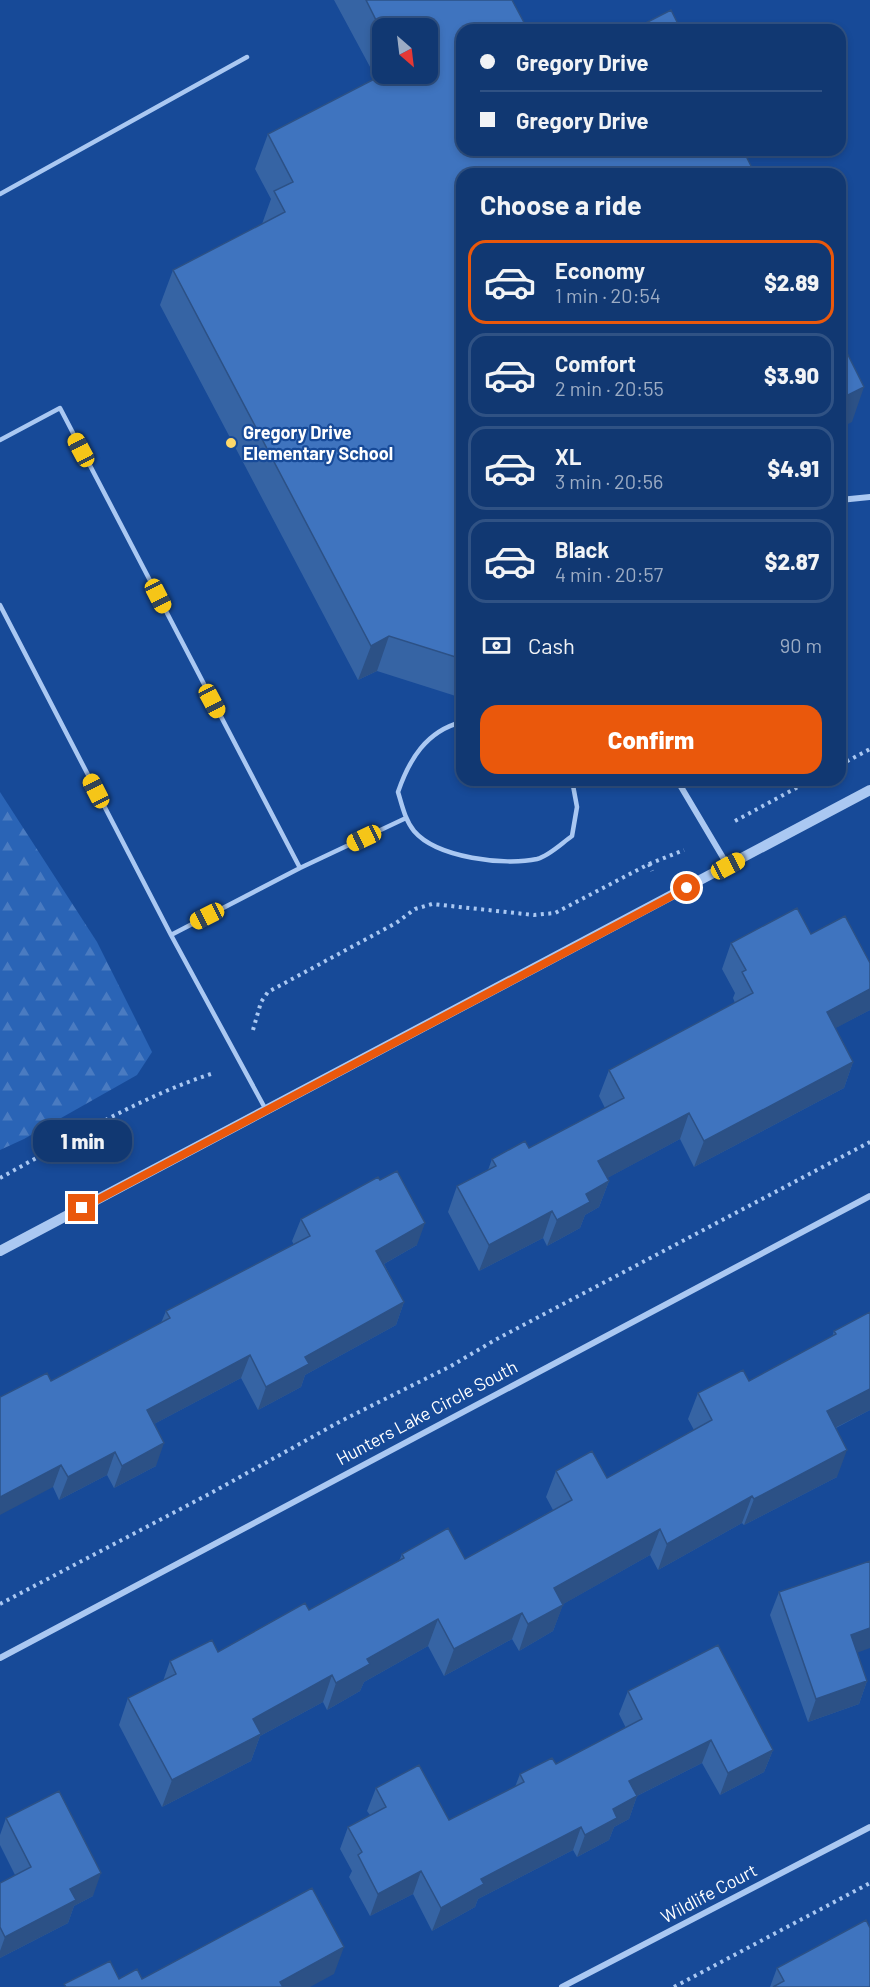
<!DOCTYPE html>
<meta charset="utf-8">
<style>
:root{--surface:#113872;--page:#1e437a;--text:#f1f3f6;--muted:#9cacc4;--line:#305284;--accent:#ea580c}
body{margin:0;font-family:Barlow,sans-serif;background:var(--page);color:var(--text);height:100vh;display:flex;flex-direction:column;font-size:22px;white-space:nowrap}
*{box-sizing:border-box;margin:0}
p{font-size:20px;color:var(--muted)}
.icon{flex:none;width:33px;height:33px;fill:none;stroke:currentColor;stroke-width:2;stroke-linecap:round;stroke-linejoin:round}
.map{position:relative;flex:1;overflow:hidden}
.sheet{position:absolute;left:456px;top:168px;width:390px;height:618px;display:flex;flex-direction:column;background:var(--surface);border-radius:18px;box-shadow:0 3px 9px #0003,0 0 0 2px var(--line)}
.sheet>*{flex:none}
.top-card{position:absolute;left:456px;top:24px;width:390px;height:132px;border-radius:18px;box-shadow:0 3px 9px #0003,0 0 0 2px var(--line);display:grid;align-content:center;height:132px;padding:0 24px;background:var(--surface)}
.needle{width:39px;rotate:152deg}
.fabs{position:absolute;left:372px;top:18px;display:grid;gap:12px}
.fabs a{display:grid;place-items:center;width:66px;height:66px;border-radius:12px;background:var(--surface);box-shadow:0 3px 9px #0003,0 0 0 2px var(--line);font-size:30px}
.end{position:absolute;width:27px;height:27px;margin:-14px;border:8px solid #ea580c;background:#fff;box-shadow:0 0 0 3px #fff}
.from{border-radius:50%}
.bubble{position:absolute;height:42px;border-radius:18px;background:var(--surface);box-shadow:0 3px 9px #0003,0 0 0 2px var(--line);font-size:20px;font-weight:800;line-height:42px;text-align:center}
.car{position:absolute;width:18px;height:36px;margin:-18px -9px;border-radius:8px;box-shadow:0 0 4px 2px #0007;background:linear-gradient(#f5c518 24%,#345 0 40%,#f5c518 0 76%,#345 0 86%,#f5c518 0)}
.top-card b{display:flex;align-items:center;gap:21px;height:57px;font-size:22px}
.top-card b+b{border-top:2px solid var(--line)}
.top-card i{width:15px;height:15px;background:var(--text)}
ul{padding:0;list-style:none}
li{display:flex;align-items:center;gap:18px;height:84px;margin:0 12px 9px;padding:0 12px;border:3px solid var(--line);border-radius:18px}
li div{flex:1}
li b{display:block;font-size:22px}
li em{font-style:normal;font-weight:800}
li.selected{border-color:var(--accent)}
li>.icon{width:54px;height:54px;stroke-width:1.5}
h2{padding:0 24px;font-size:27px;line-height:72px}
.pay{display:flex;align-items:center;gap:15px;height:66px;padding:0 24px;font-size:22px}
.pay p{margin-inline-start:auto}
.button{display:flex;gap:12px;margin-top:auto;padding:12px 24px}
.button a{flex:1;height:69px;border-radius:18px;background:var(--accent);color:#fff;font-size:24px;font-weight:800;line-height:69px;text-align:center}
.map>svg:first-child{display:block}
.forest{fill:url(#forest-firs)}
.lines{fill:none;stroke-linecap:round;stroke-linejoin:round}
.path{stroke:#aac8f2;stroke-width:4;stroke-dasharray:3 4.5;stroke-linecap:butt}
.service{stroke:#aac8f2;stroke-width:4.5}
.minor{stroke:#aac8f2;stroke-width:6}
.tertiary{stroke:#aac8f2;stroke-width:10}
.wall{fill:#3664a4;fill-rule:evenodd}
.shaded-wall{fill:#2c5186}
.building{fill:#3f74bf;stroke:#2c5186;stroke-width:1.5}
.route{stroke:#ea580c;stroke-width:8}
.poi-dot{fill:#ffd96a;stroke:#174a98;stroke-width:2}
.labels{text-anchor:middle;stroke-width:4.5;stroke-linejoin:round;paint-order:stroke}
.poi-label{font-size:18px;font-weight:bold;fill:#fff;stroke:#174a98;text-anchor:start}
.street-label{font-size:18px;fill:#fff;stroke:#174a98}
</style>
<div class="map">
<svg width="870" height="1987" viewBox="0 0 870 1987">
<defs>
<pattern id="forest-firs" width="22" height="20" patternUnits="userSpaceOnUse" patternTransform="scale(1.5)"><rect width="22" height="20" fill="#2a64b6"/><path d="M5 1l3.5 6h-7zM16 11l3.5 6h-7z" fill="#4a7bc1"/></pattern>
</defs>
<rect width="100%" height="100%" fill="#174a98"/>
<!-- forest -->
<path class="forest" d="M0,792L97,942L152,1052L137,1075L24,1139L0,1150Z"/>
<g class="lines">
<!-- path -->
<path class="path" d="M840,765L870,749
M735,821L811,780
M649,864L684,850
M253,1030L261,1002L268,992L396,923L415,909L432,904L534,915L555,913L649,864L652,871
M0,1178C70,1140 139,1097 214,1073
M0,1604L211,1493L341,1421L451,1366L495,1340L870,1142
M674,1987L870,1883"/>
<!-- service -->
<path class="service" d="M0,194L247,57
M0,440L60,408L300,868L171,935
M0,605L171,935L266,1110
M462,722C426,731 409,760 398,792C402,805 405,820 414,831C437,858 505,866 537,859C549,856 562,843 572,836L577,807L572,780
M300,868L406,818"/>
<!-- minor -->
<path class="minor" d="M840,500L870,497
M677,780L728,866
M0,1658L870,1196
M562,1987L870,1827"/>
<!-- tertiary -->
<path class="tertiary" d="M0,1251L870,790"/>
</g>
<!-- wall -->
<path class="wall" d="M334,0H512L462,174V698L377,671L358,680L160,305L173,270L262,224L271,199L255,169L268,134L376,78ZM382,28L428,74H382Z
M811,934L870,1010L835,1028L853,1062L844,1088L694,1167L680,1139L607,1178L609,1181L599,1207L585,1215L580,1228L547,1246L543,1238L479,1271L448,1212L457,1186L488,1170L492,1159L529,1148L605,1108L599,1096L609,1070L735,1003L733,998L735,993L722,969L731,943Z
M301,1219L417,1245L384,1264L404,1302L396,1325L305,1375L301,1387L258,1410L241,1378L154,1424L156,1466L114,1488L107,1475L59,1500L53,1487L51,1381L161,1323L166,1311L294,1245L292,1241Z
M834,1331L870,1410L836,1428L837,1477L744,1525L742,1523L658,1570L650,1555L563,1604L553,1631L519,1651L512,1639L444,1676L428,1646L364,1682L360,1691L327,1710L323,1702L260,1736L251,1761L162,1807L119,1725L128,1698L163,1681L170,1661L218,1652L309,1610L399,1561L402,1554L465,1559L553,1510L546,1497L556,1471L607,1478L694,1430L688,1419L698,1393L749,1381L832,1337Z
M779,1592L857,1653L867,1681L859,1704L808,1722L770,1615Z
M628,1691L773,1750L764,1772L720,1795L702,1763L637,1796L629,1819L614,1827L609,1840L577,1857L573,1850L478,1899L475,1907L432,1931L413,1894L370,1916L349,1877L352,1871L340,1849L348,1827L370,1815L367,1811L376,1788L449,1820L515,1787L520,1774L556,1764L626,1728L619,1714Z
M6,1818L93,1896L74,1906L68,1923L0,1958V1883L15,1875L0,1845V1835Z
M777,1968L870,1987H770Z"/>
<!-- shaded-wall -->
<path class="shaded-wall" d="M864,387L852,422L840,428V399Z
M389,636L377,671L358,680L371,646Z
M870,989V1010L817,1038L827,1012Z
M853,1062L844,1088L694,1167L704,1141Z
M689,1113L680,1139L589,1188L598,1161Z
M609,1181L599,1207L585,1215L580,1228L547,1246L557,1220L586,1194Z
M552,1211L543,1238L479,1271L489,1245Z
M425,1223L417,1245L368,1273L376,1251Z
M404,1302L396,1325L305,1375L301,1387L258,1410L266,1387L305,1357Z
M250,1355L241,1378L139,1432L147,1410Z
M870,1389V1410L817,1437L827,1411Z
M164,1443L156,1466L114,1488L122,1466Z
M847,1450L837,1477L744,1525L754,1499Z
M115,1452L107,1475L59,1500L68,1477Z
M61,1465L53,1487L0,1515V1497Z
M752,1496L742,1523L658,1570L667,1544Z
M660,1529L650,1555L544,1615L554,1588Z
M563,1605L553,1631L519,1651L528,1624Z
M522,1613L512,1639L444,1676L454,1649Z
M438,1619L428,1646L364,1682L360,1691L327,1710L336,1683L367,1659Z
M870,1628V1648L843,1658L851,1635Z
M332,1675L323,1702L260,1736L251,1761L162,1807L172,1780L253,1719Z
M867,1681L859,1704L808,1722L816,1699Z
M711,1740L702,1763L621,1804L629,1781Z
M773,1750L764,1772L720,1795L728,1773Z
M637,1796L629,1819L614,1827L609,1840L577,1857L585,1835L613,1809Z
M581,1827L573,1850L478,1899L475,1907L432,1931L441,1908L481,1879Z
M421,1871L413,1894L370,1916L378,1894Z
M101,1873L93,1896L74,1906L68,1923L0,1958V1951L5,1937L70,1889Z
M344,1947L334,1974L310,1987H278L280,1982Z"/>
<!-- building -->
<path class="building" d="M366,0H512L528,30H462V150H743L755,174H462V659L389,636L371,646L173,270L285,212L274,191L293,182L268,134L384,74H428V28H382V32Z
M671,10L681,30H632Z
M840,339L864,387L840,399Z
M797,908L811,934L845,916L870,963V989L827,1012L853,1062L704,1141L689,1113L598,1161L609,1181L586,1194L590,1202L557,1220L552,1211L489,1245L457,1186L496,1166L492,1159L525,1141L529,1148L624,1098L609,1070L753,993L742,972L746,970L731,943Z
M397,1171L425,1223L376,1251L404,1302L305,1357L309,1364L266,1387L250,1355L147,1410L164,1443L122,1466L115,1452L68,1477L61,1465L0,1497V1397L47,1373L51,1381L170,1318L166,1311L310,1236L301,1219L378,1177L380,1180Z
M870,1312V1389L827,1411L847,1450L754,1499L752,1496L667,1544L660,1529L554,1588L563,1605L528,1624L522,1613L454,1649L438,1619L367,1659L370,1664L336,1683L332,1675L253,1719L261,1734L172,1780L128,1698L176,1674L170,1661L212,1640L218,1652L305,1603L309,1610L404,1558L402,1554L448,1528L465,1559L572,1500L556,1471L592,1451L607,1478L712,1420L698,1393L743,1370L749,1381L836,1334L834,1331Z
M870,1561V1628L851,1635L867,1681L816,1699L779,1592Z
M718,1645L773,1750L728,1773L711,1740L629,1781L637,1796L613,1809L617,1818L585,1835L581,1827L481,1879L484,1884L441,1908L421,1871L378,1894L358,1855L362,1852L348,1827L386,1807L376,1788L419,1765L449,1820L524,1782L520,1774L552,1758L556,1764L642,1719L628,1691Z
M59,1791L101,1873L70,1889L76,1900L5,1937L0,1927V1883L31,1867L6,1818Z
M312,1888L344,1947L280,1982L283,1987H66L64,1984L110,1961L119,1979L137,1969L142,1979Z
M866,1920L870,1928V1987H773L784,1981L777,1968Z"/>
<g class="lines">
<!-- route -->
<path class="route" d="M82,1208L687,888"/>
</g>
<!-- markers -->
<circle class="poi-dot" cx="231" cy="443" r="6"/>
<g class="labels">
<!-- poi labels -->
<g class="poi-label">
<text x="243" y="439">Gregory Drive<tspan x="243" dy="21">Elementary School</tspan></text>
</g>
<!-- street labels -->
<g class="street-label">
<text transform="translate(427 1413) rotate(-28)" y="6">Hunters Lake Circle South</text>
<text transform="translate(709 1894) rotate(-28)" y="6">Wildlife Court</text>
</g>
</g>
</svg>
<div class="fabs">
<a><svg class="needle" viewBox="-14 -14 28 28"><path d="M0-13l5 13h-10z" fill="#e53935"/><path d="M0 13l5-13h-10z" fill="#9cacc4"/></svg></a>
</div>
<i class="end from" style="left:687px;top:888px"></i>
<i class="end" style="left:82px;top:1208px"></i>
<div class="bubble" style="left:33px;top:1120px;width:99px">1 min</div>
<i class="car" style="left:81px;top:450px;rotate:332deg"></i>
<i class="car" style="left:158px;top:596px;rotate:153deg"></i>
<i class="car" style="left:212px;top:701px;rotate:152deg"></i>
<i class="car" style="left:96px;top:791px;rotate:333deg"></i>
<i class="car" style="left:364px;top:838px;rotate:245deg"></i>
<i class="car" style="left:728px;top:866px;rotate:62deg"></i>
<i class="car" style="left:207px;top:916px;rotate:243deg"></i>
<div class="top-card">
<b><i class="from"></i>Gregory Drive</b>
<b><i></i>Gregory Drive</b>
</div>
<section class="sheet">
<h2>Choose a ride</h2>
<ul>
<li class="selected"><svg class="icon" aria-label="car" viewBox="0 0 24 24"><path d="M5 17H2v-5l4-1 3-4h7l3 4 3 1v5h-3M9 17h6M6 11h13"/><circle cx="7" cy="17" r="2"/><circle cx="17" cy="17" r="2"/></svg><div><b>Economy</b><p>1 min · 20:54</p></div><em>$2.89</em></li>
<li><svg class="icon" aria-label="car" viewBox="0 0 24 24"><path d="M5 17H2v-5l4-1 3-4h7l3 4 3 1v5h-3M9 17h6M6 11h13"/><circle cx="7" cy="17" r="2"/><circle cx="17" cy="17" r="2"/></svg><div><b>Comfort</b><p>2 min · 20:55</p></div><em>$3.90</em></li>
<li><svg class="icon" aria-label="car" viewBox="0 0 24 24"><path d="M5 17H2v-5l4-1 3-4h7l3 4 3 1v5h-3M9 17h6M6 11h13"/><circle cx="7" cy="17" r="2"/><circle cx="17" cy="17" r="2"/></svg><div><b>XL</b><p>3 min · 20:56</p></div><em>$4.91</em></li>
<li><svg class="icon" aria-label="car" viewBox="0 0 24 24"><path d="M5 17H2v-5l4-1 3-4h7l3 4 3 1v5h-3M9 17h6M6 11h13"/><circle cx="7" cy="17" r="2"/><circle cx="17" cy="17" r="2"/></svg><div><b>Black</b><p>4 min · 20:57</p></div><em>$2.87</em></li>
</ul>
<div class="pay"><svg class="icon" aria-label="cash" viewBox="0 0 24 24"><path d="M3 7h18v10H3z"/><circle cx="12" cy="12" r="2"/></svg>Cash<p>90 m</p></div>
<div class="button"><a>Confirm</a></div>
</section>
</div>
